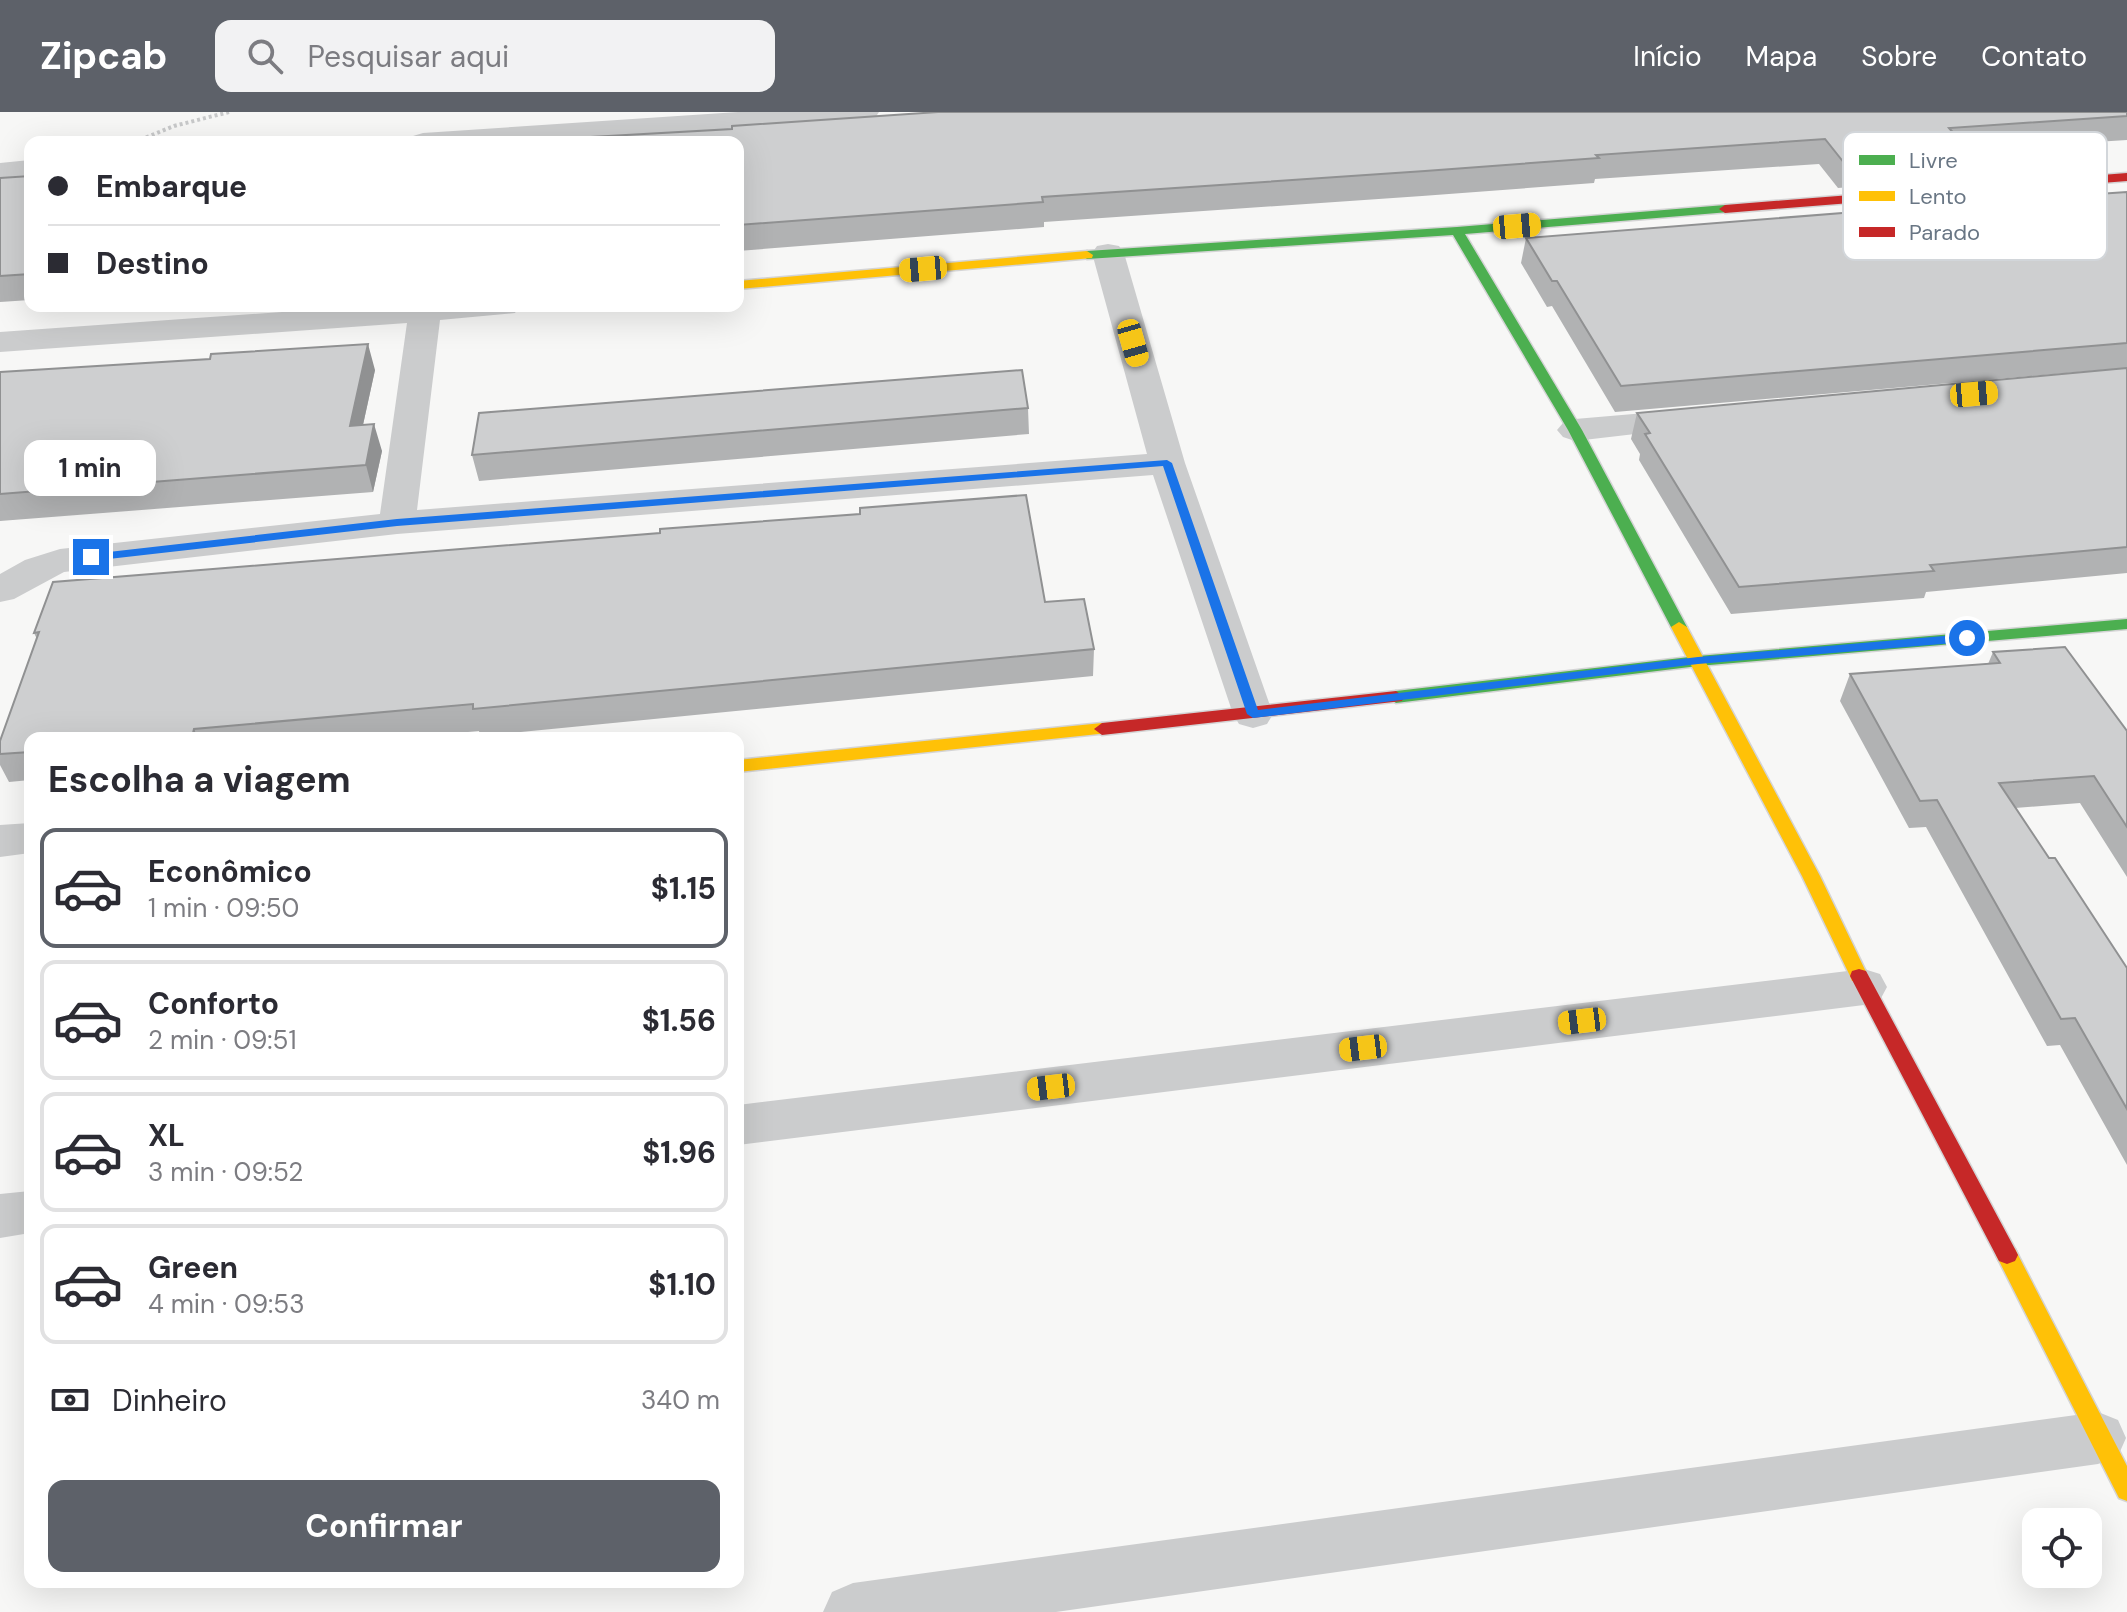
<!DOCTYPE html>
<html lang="pt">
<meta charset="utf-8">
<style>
:root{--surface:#fff;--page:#f2f2f3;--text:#2b2b33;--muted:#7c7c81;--line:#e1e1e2;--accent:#5d6169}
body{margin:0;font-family:"DM Sans",sans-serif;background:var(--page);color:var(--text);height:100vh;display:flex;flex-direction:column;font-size:30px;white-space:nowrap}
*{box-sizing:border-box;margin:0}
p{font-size:26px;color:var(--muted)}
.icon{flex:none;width:44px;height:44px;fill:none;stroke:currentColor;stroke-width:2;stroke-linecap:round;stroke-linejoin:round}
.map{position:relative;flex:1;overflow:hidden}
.side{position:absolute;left:24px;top:620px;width:720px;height:856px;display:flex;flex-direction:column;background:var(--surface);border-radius:16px;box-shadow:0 8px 32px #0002}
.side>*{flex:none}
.guide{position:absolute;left:24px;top:24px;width:720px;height:176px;border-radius:16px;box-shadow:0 8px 32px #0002;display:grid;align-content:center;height:176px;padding:0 24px;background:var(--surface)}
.fabs{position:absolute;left:2022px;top:1396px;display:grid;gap:16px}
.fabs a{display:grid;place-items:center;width:80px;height:80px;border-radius:16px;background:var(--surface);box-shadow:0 8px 32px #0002;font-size:40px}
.end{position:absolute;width:36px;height:36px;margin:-18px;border:10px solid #1a73e8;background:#fff;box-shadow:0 0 0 4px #fff}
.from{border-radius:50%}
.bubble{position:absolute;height:56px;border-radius:16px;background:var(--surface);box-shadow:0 8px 32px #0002;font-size:26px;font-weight:700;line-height:56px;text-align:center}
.car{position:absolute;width:24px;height:48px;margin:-24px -12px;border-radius:10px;box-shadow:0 0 6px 2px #0007;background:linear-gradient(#f5c518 24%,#345 0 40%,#f5c518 0 76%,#345 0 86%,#f5c518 0)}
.guide b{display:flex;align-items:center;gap:28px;height:76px;font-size:30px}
.guide b+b{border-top:2px solid var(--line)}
.guide i{width:20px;height:20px;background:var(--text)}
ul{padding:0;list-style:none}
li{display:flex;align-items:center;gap:24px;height:120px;margin:0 16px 12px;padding:0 8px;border:4px solid var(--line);border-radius:16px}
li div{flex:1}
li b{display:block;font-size:30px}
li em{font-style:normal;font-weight:700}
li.on{border-color:var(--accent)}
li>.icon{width:72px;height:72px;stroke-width:1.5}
h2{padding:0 24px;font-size:36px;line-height:96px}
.pay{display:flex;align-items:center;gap:20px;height:88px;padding:0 24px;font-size:30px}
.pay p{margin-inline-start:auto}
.cta{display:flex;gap:16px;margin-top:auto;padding:16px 24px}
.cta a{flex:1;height:92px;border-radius:16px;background:var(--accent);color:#fff;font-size:32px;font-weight:700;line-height:92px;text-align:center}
header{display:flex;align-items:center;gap:48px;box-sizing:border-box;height:112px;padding:0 40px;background:var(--accent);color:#fff}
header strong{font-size:38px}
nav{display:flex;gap:44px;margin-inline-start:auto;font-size:28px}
.search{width:560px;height:72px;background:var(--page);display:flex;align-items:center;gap:20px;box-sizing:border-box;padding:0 28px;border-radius:16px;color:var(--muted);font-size:30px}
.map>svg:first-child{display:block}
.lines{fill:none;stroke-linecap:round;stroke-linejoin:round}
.fast-casing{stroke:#d4d4d5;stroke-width:3}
.slow-casing{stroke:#d4d4d5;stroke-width:3}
.jam-casing{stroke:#d4d4d5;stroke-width:3}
.path{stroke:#c8c9ca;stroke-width:4;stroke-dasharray:3 3;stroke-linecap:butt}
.street{fill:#cbcccd;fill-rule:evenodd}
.fast{fill:#4caf50;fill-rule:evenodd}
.slow{fill:#ffc107;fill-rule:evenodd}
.jam{fill:#c62828;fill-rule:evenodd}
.wall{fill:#b1b2b3}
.shaded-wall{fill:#909192}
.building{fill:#cecfd0;stroke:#909192;stroke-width:2}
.route{fill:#1a73e8}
.key{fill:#fff;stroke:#d2d6da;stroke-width:2}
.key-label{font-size:22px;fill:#697684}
</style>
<header>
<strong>Zipcab</strong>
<div class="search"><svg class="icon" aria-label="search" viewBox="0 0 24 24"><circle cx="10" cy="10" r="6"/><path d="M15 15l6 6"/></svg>Pesquisar aqui</div>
<nav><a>Início</a><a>Mapa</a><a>Sobre</a><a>Contato</a></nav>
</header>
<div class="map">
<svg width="2127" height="1500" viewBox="0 0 2127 1500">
<rect width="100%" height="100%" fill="#f7f7f6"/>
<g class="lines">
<!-- fast casing -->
<g class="fast-casing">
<path id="fast" d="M1725,93L1729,94V100L1465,122L1582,318L1687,515L1679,520L1671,515L1568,318L1453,123L1087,147L1081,143L1087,139L1457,115Z
M2127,507V517L1698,554L1396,591L1388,585L1396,579L1698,544Z"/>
</g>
<!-- slow casing -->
<g class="slow-casing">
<path id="slow" d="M1087,139L1093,143L1092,146L738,177V169Z
M1679,510L1687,515L1820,764L1868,864L1866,869H1852L1850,864L1802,764L1671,515Z
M1102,611L1108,613L1110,617L1108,621L738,660V648Z
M2007,1134L2015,1137L2127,1354V1389L2119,1386L1996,1143L1999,1137Z"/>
</g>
<!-- jam casing -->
<g class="jam-casing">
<path id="jam" d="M2127,61V69L1725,101L1719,97L1725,93Z
M1396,579L1404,585L1402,589L1102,623L1094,617L1102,611Z
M1859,857L1866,859L2015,1137L2018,1143L2015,1149L2007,1152L1999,1149L1850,864L1852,859Z"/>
</g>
<!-- path -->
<path class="path" d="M135,30L174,14L229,0"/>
<!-- street -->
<path class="street" d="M738,0H879L875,6L865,9L551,30H408L413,24L423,21Z
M30,48V66L0,69V51Z
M1108,132L1119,134L1124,141L1185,351L1273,602L1267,612L1253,616L1239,612L1233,602L1153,363L397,422L64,460L14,487L0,490V462L25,448L60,437L380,402L407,211L0,240V220L366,194H519L515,201L440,208L417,398L1147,342L1092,141L1097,134Z
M1692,297L1704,300L1709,307L1704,314L1575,329L1563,325L1557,318L1563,311L1575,307Z
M30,711V741L0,745V713Z
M1864,857L1880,862L1887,875L1880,888L1864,893L738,1033V993Z
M30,1079V1121L0,1126V1082Z
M2098,1300L2118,1308L2126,1326L2118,1344L2098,1352L1056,1500H823L832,1480L853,1471Z"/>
<!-- fast -->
<use href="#fast" class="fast"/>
<!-- slow -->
<use href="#slow" class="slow"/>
<!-- jam -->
<use href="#jam" class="jam"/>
</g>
<!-- wall -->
<path class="wall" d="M2127,0V28L1969,38L1972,42L1963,66L2012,88L2127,80V461L1926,480L1924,486L1731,502L1639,348L1640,342L1631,327L1637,301L2124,256L1615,300L1552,194L1547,195L1521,151L1526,126L1856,100L1863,74L1838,76L1819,52L1595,67L1594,71L1422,84L1044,110V115L738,139V30L732,17Z
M30,64V188L0,190V66Z
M210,247L375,258L363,313L382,339L373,380L0,409V260Z
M1028,296L1029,322L479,369L472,343Z
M860,402L1045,490L1094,537L1093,564L480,624L479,619L402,626H30V668L9,670L0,653V629L37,527L34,521L660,421Z
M1993,540L2127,619V765L2080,691L2015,696L2049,746L2127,856V1053L2060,933L2047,934L1926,715L1909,716L1840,589L1850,562L1988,552Z"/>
<!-- shaded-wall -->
<path class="shaded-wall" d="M368,232L375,258L357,340L350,314Z
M374,312L382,339L373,380L366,353Z
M194,617L198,626L192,625Z"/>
<!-- building -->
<path class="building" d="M938,0H2127V4L1949,16L1972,42L1845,52L1825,27L1596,43L1599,46L1425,59L1042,85L1043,90L738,113V30H556V27L732,17V14Z
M30,64V162L0,164V66Z
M1991,64L2012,88L2127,80V231L1621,274L1557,169H1552L1526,126L1881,98L1863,74Z
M368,232L350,314L374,312L366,353L0,382V260L210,247L211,242Z
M2127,256V435L1930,453L1934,459L1739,475L1645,322L1650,321L1637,301Z
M1022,258L1028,296L472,343L479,301Z
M1026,383L1045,490L1084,487L1094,537L473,597V592L194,617L192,625L183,626H30V640L0,642V629L39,520L34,521L53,470L660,421V417L860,402V396Z
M2065,535L2127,619V715L2094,664L1999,671L2049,746H2055L2127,856V997L2075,906L2061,907L1937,688L1920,689L1850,562L2000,551L1993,540Z"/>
<!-- route -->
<path class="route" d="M1167,348L1172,351L1258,598L1698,545L1967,522L1972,526L1967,530L1698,552L1253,606L1247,602L1163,354L397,414L91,449L85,445L91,442L397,407Z"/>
<!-- legend -->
<rect x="1843" y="20" width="264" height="128" rx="12" class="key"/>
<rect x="1859" y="43" width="36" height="10" fill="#4caf50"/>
<rect x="1859" y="79" width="36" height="10" fill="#ffc107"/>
<rect x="1859" y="115" width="36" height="10" fill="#c62828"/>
<g class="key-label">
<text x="1909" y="56">Livre</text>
<text x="1909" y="92">Lento</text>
<text x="1909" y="128">Parado</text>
</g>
</svg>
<div class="fabs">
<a><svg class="icon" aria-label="locate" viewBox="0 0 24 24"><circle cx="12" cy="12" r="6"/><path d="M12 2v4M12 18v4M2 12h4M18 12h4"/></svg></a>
</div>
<i class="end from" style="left:1967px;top:526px"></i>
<i class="end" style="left:91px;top:445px"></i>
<div class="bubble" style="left:24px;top:328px;width:132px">1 min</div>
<i class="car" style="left:1517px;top:114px;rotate:85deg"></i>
<i class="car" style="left:923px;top:157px;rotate:265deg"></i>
<i class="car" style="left:1133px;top:231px;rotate:164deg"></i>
<i class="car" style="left:1974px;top:282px;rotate:85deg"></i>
<i class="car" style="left:1582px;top:909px;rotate:263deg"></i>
<i class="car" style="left:1363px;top:936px;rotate:263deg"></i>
<i class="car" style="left:1051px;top:975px;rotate:263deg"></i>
<div class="guide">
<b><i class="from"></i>Embarque</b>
<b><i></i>Destino</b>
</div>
<section class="side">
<h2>Escolha a viagem</h2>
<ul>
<li class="on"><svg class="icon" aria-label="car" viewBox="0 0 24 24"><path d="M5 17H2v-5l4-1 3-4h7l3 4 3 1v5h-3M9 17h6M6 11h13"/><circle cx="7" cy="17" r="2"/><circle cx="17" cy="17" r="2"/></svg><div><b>Econômico</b><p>1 min · 09:50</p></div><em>$1.15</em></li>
<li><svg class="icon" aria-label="car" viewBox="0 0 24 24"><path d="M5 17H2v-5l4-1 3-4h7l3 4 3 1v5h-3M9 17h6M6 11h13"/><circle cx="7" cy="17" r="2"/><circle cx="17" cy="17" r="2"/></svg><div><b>Conforto</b><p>2 min · 09:51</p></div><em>$1.56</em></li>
<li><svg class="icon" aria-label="car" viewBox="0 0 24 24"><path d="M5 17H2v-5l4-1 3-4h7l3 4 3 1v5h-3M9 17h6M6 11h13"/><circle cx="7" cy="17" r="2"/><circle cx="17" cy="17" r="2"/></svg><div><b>XL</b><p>3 min · 09:52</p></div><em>$1.96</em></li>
<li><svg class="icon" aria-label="car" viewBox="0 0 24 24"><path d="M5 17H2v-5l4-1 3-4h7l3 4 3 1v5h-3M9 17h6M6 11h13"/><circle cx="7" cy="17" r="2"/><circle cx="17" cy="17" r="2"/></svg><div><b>Green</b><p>4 min · 09:53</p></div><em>$1.10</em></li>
</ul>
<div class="pay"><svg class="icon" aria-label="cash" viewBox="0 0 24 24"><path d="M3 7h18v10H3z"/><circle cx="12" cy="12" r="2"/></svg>Dinheiro<p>340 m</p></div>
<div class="cta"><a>Confirmar</a></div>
</section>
</div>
